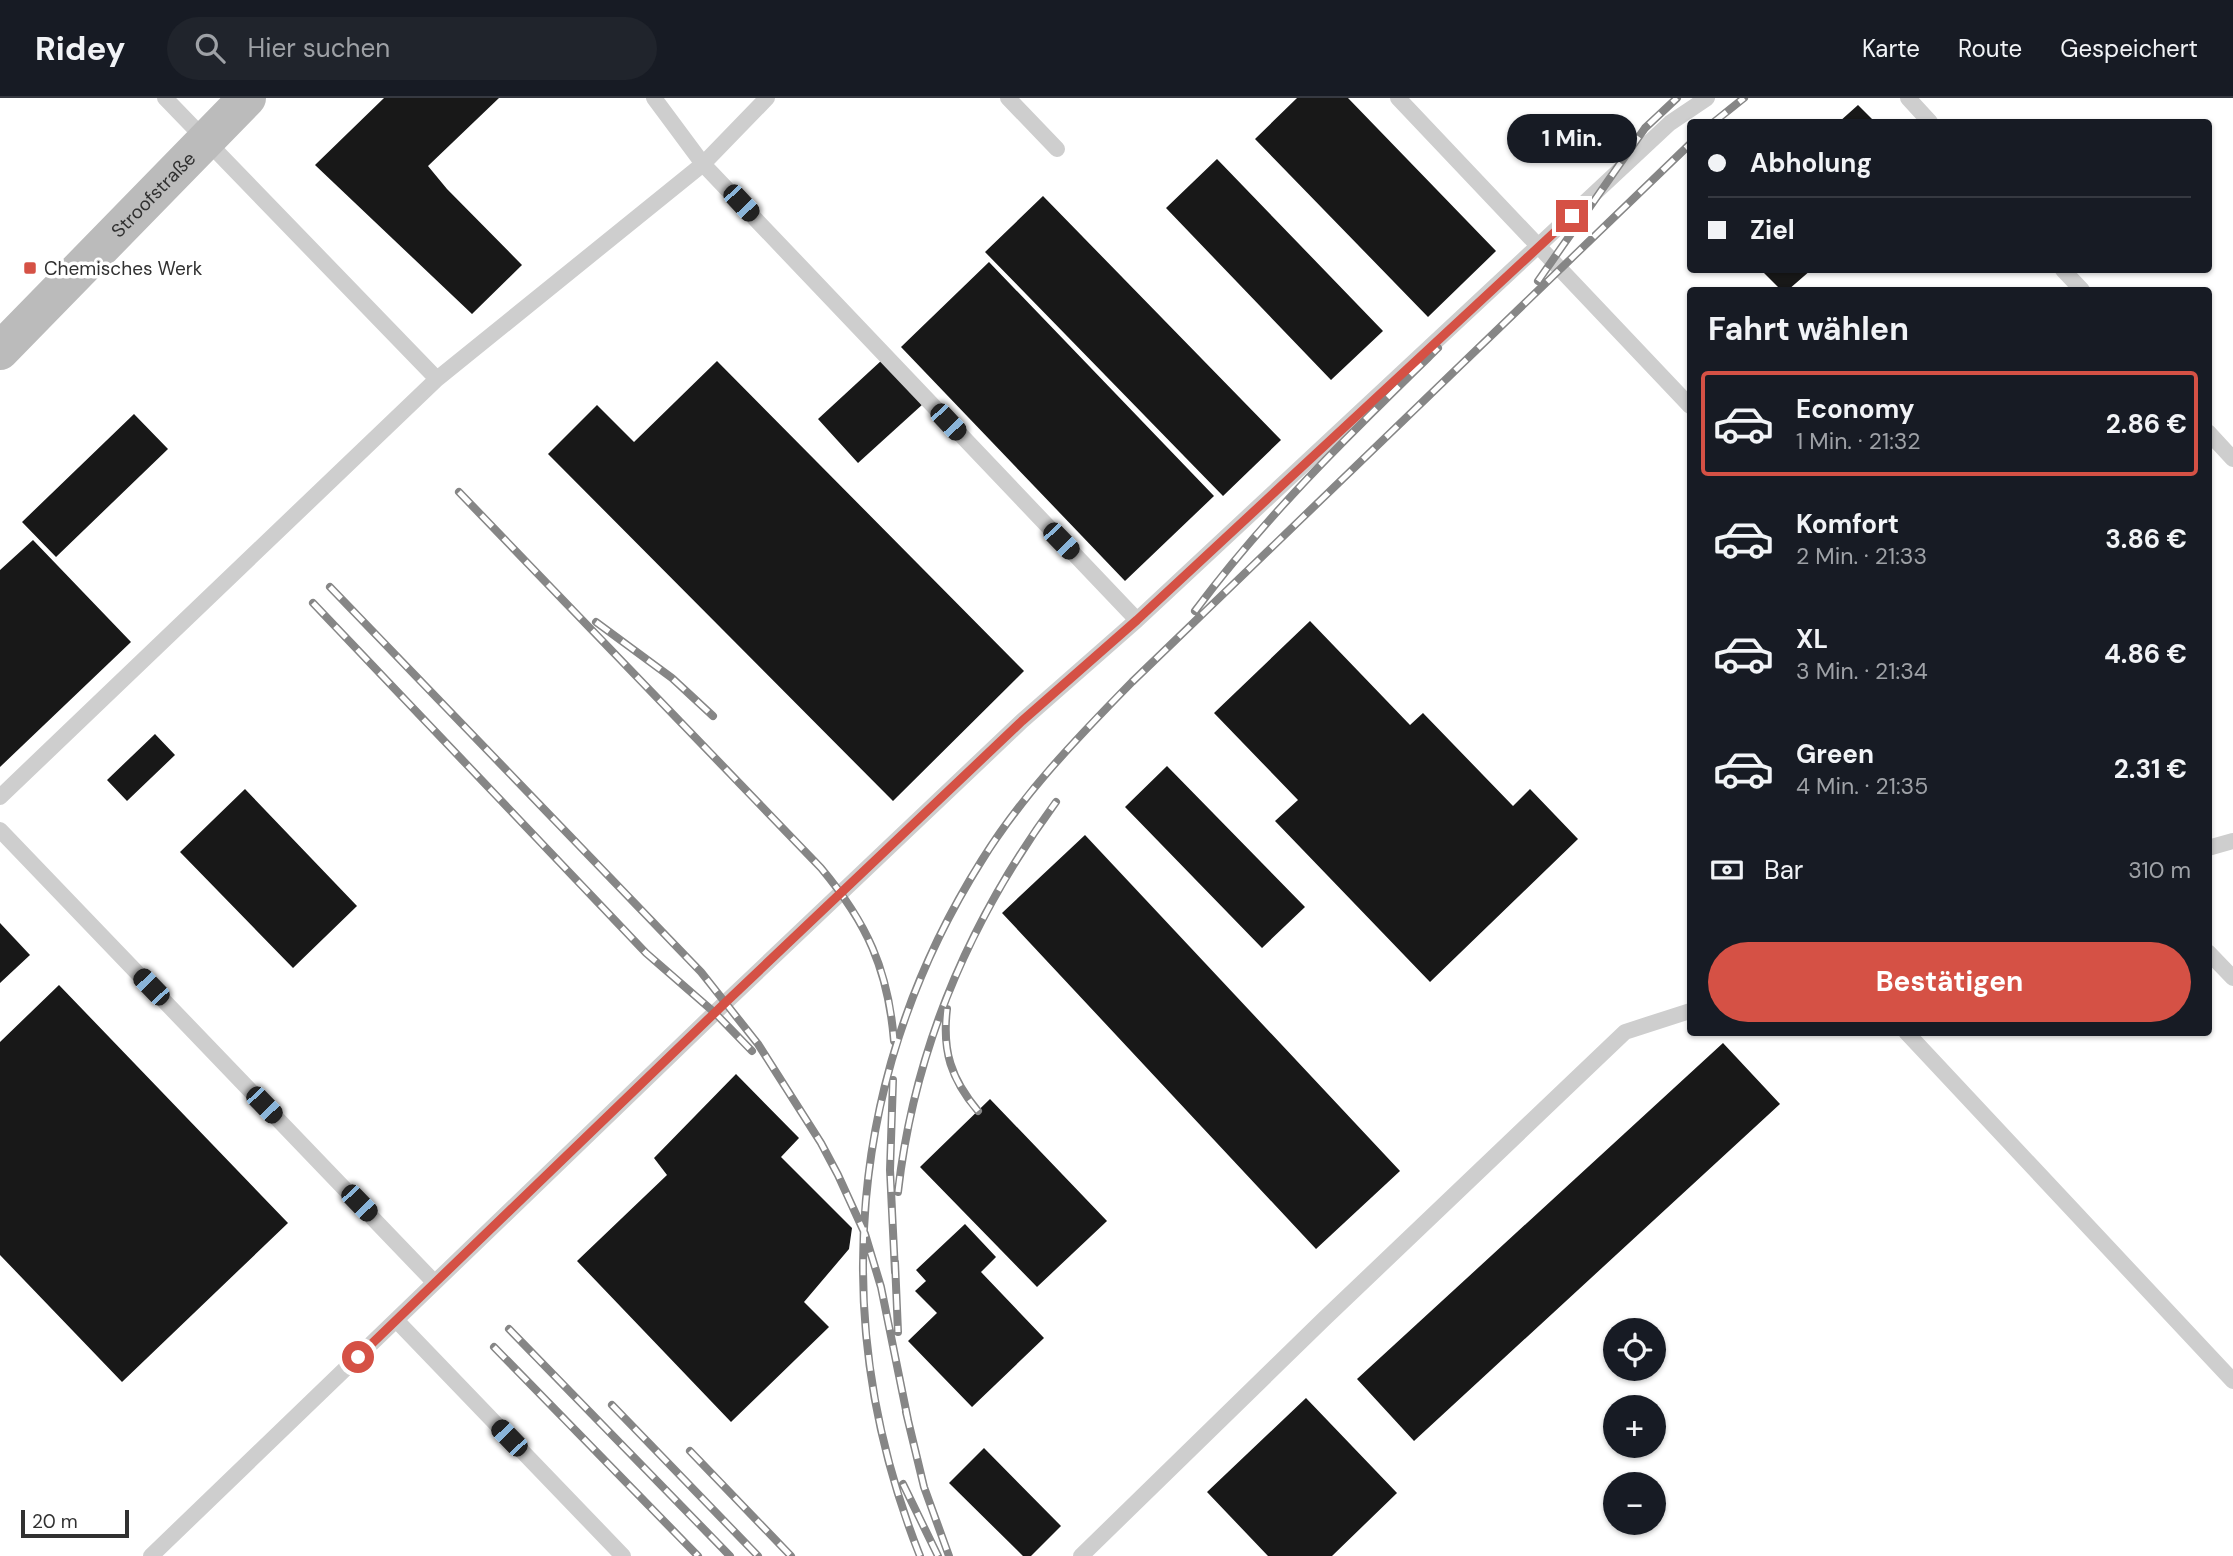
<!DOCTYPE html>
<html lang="de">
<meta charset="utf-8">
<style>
:root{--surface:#171b24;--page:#20242c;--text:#f1f3f6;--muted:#9ea1a6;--line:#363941;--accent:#d55145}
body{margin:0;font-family:"DM Sans",sans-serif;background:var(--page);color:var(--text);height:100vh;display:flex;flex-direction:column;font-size:26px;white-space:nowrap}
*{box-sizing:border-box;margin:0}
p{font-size:23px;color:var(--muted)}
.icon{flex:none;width:38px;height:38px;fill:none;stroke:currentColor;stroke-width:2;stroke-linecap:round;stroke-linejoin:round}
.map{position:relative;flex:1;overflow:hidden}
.side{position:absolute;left:1687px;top:189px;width:525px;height:749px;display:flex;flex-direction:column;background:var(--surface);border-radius:7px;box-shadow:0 2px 5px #0004}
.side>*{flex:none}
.banner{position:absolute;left:1687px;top:21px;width:525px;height:154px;border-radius:7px;box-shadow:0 2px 5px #0004;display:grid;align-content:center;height:154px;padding:0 21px;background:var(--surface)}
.fabs{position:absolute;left:1603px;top:1220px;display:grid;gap:14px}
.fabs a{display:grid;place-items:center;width:63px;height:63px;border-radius:50%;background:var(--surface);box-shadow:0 2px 5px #0004;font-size:35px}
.scale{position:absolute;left:21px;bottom:18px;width:108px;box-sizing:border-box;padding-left:7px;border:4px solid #313131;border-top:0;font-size:19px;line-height:24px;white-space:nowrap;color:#313131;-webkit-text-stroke:5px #fff;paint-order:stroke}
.end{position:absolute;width:32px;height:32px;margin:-16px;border:9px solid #d55145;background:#fff;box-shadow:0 0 0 4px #fff}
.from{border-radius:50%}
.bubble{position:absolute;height:49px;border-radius:24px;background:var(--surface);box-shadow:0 2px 5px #0004;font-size:23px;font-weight:700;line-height:49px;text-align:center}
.car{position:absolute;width:21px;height:42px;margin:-21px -10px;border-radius:9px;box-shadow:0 0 5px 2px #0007;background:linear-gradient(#222 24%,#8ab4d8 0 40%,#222 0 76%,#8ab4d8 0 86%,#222 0)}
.banner b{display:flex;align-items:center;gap:24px;height:66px;font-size:26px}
.banner b+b{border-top:2px solid var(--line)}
.banner i{width:18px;height:18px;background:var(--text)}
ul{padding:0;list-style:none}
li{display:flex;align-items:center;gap:21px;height:105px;margin:0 14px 10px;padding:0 7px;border:4px solid transparent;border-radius:7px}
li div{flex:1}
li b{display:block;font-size:26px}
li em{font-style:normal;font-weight:700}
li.selected{border-color:var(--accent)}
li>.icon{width:63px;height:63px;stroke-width:1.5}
h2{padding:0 21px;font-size:32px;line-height:84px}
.pay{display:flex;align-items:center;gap:18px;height:77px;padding:0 21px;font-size:26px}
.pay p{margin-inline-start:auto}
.cta{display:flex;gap:14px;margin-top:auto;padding:14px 21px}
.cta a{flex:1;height:80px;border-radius:42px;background:var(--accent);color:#fff;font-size:28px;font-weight:700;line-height:80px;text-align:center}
header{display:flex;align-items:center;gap:42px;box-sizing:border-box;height:98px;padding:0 35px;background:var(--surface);border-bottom:2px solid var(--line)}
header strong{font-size:33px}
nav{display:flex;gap:38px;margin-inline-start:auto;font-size:24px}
.search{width:490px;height:63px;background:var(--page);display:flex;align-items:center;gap:18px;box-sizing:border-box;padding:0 24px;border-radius:38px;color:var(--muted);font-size:26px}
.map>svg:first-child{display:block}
.building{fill:#181818}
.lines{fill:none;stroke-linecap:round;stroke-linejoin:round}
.lane{stroke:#cecece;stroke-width:16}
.secondary{stroke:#bbb;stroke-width:38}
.rail-casing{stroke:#868686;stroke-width:8}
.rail{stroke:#fff;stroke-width:5;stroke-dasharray:16;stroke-linecap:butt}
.route{stroke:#d55145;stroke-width:9}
.poi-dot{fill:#d55145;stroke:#fff;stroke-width:2.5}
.labels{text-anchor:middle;stroke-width:7;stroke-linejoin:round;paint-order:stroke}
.street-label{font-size:19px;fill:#313131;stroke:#fff}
.poi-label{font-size:19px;fill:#313131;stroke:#fff;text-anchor:start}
</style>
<header>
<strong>Ridey</strong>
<div class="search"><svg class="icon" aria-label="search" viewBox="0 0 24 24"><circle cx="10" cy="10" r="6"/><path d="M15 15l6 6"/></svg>Hier suchen</div>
<nav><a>Karte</a><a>Route</a><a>Gespeichert</a></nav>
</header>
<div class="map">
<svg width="2233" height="1458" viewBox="0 0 2233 1458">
<rect width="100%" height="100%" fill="#fff"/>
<!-- building -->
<path class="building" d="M384,0H499L428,68L447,91L522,167L472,216L315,67Z
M1297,0H1348L1496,153L1428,219L1255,41Z
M1858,7L1875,24H1839Z
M1217,61L1383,233L1331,282L1166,110Z
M1043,98L1281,342L1223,398L985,154Z
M989,164L1214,398L1125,483L901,249Z
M1761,172H1811L1788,192H1781Z
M882,262L923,306L858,365L818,321Z
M717,263L1024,573L893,703L548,356L597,307L634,344Z
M134,316L168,351L56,459L22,424Z
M33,442L131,544L0,669V472Z
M1310,523L1410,627L1423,615L1513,708L1530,691L1578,741L1430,884L1275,723L1298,702L1214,615Z
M155,636L175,657L127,703L107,682Z
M1167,668L1305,809L1262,850L1125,709Z
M245,691L357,808L293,870L180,754Z
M1085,737L1400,1073L1316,1151L1002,815Z
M0,825L30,857L0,885Z
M59,887L288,1125L122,1284L0,1157V944Z
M1723,945L1780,1006L1414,1343L1357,1281Z
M736,976L799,1040L781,1059L852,1130L849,1151L804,1204L829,1229L731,1324L577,1163L667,1077L654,1060Z
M990,1001L1107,1123L1037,1189L920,1069Z
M965,1126L996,1159L981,1174L1044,1240L972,1309L908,1243L937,1215L915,1193L926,1183L916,1172Z
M1306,1300L1397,1395L1332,1458H1268L1207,1394Z
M984,1350L1061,1428L1031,1458H1023L949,1385Z"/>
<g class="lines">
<!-- lane -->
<path class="lane" d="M165,0L437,281
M654,0L703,66L1137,522
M1008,0L1057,51
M1398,0L1690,308
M1908,0L1930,24
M2063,172L2082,192
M2208,334L2233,361
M0,699L437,281L703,66L767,0
M0,732L434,1184
M2208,750L2233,743
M2208,854L2233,880
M1906,934L2233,1283
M396,1222L623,1458
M151,1458L726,904L1022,623L1137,522L1670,25L1707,0
M1081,1458L1324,1221L1625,934L1690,913"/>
<!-- secondary -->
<path class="secondary" id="s1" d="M0,253L247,0"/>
<!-- rail casing -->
<g class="rail-casing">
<path id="rail" d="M1714,24L1744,0
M1538,183L1645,30L1677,0
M459,394L821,770C867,825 888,871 894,943
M330,489L701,874L758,946L821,1045L838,1077L865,1136L881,1189L908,1322
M313,505L646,855L715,915L752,953
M1195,513C1269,414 1351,335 1438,250
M596,524L672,580L713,618
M947,911C942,953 951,981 978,1013
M893,982L890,1072L895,1174
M898,1094C914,951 971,820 1056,704
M895,1164L898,1234
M509,1231L730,1458
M494,1249L698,1458
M612,1307L758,1458
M906,1314L924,1389L949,1458
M690,1353L791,1458
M903,1386L938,1458
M920,1458C827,1224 848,975 982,762C1023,696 1078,639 1132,584L1690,46"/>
</g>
<!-- rail -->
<use href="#rail" class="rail"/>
</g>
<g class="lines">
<!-- route -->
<path class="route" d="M358,1259L726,904L1022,623L1137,522L1572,118"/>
</g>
<!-- markers -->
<rect class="poi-dot" x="23" y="163" width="14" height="14" rx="3.5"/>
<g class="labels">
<!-- street labels -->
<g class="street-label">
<text dy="7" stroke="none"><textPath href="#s1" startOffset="219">Stroofstraße</textPath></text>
</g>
<!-- poi labels -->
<g class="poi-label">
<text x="44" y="177">Chemisches Werk</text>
</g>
</g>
</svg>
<div class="fabs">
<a><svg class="icon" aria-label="locate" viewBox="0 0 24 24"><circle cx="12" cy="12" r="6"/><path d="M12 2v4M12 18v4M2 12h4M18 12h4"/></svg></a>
<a>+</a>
<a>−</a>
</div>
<div class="scale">20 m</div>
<i class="end from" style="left:358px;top:1259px"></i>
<i class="end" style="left:1572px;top:118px"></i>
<div class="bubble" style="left:1507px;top:16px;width:130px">1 Min.</div>
<i class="car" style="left:741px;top:105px;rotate:137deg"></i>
<i class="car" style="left:948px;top:324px;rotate:137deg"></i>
<i class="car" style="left:1061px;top:443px;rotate:136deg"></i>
<i class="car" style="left:151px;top:889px;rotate:316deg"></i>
<i class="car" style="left:264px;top:1007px;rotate:136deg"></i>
<i class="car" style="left:359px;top:1105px;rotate:136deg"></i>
<i class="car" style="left:509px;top:1340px;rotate:316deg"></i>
<div class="banner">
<b><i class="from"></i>Abholung</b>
<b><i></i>Ziel</b>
</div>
<section class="side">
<h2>Fahrt wählen</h2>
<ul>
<li class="selected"><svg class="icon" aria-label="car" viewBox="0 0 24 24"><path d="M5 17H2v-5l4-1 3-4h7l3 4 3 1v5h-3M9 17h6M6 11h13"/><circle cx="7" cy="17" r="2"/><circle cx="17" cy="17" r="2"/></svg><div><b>Economy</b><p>1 Min. · 21:32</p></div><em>2.86 €</em></li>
<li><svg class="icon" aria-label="car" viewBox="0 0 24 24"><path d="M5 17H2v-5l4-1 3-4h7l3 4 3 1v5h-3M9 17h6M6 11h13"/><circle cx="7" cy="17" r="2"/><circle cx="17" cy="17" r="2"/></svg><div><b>Komfort</b><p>2 Min. · 21:33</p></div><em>3.86 €</em></li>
<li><svg class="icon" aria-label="car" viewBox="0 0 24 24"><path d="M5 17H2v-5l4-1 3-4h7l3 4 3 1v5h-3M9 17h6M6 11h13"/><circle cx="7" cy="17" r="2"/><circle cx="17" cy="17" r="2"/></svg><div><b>XL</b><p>3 Min. · 21:34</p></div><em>4.86 €</em></li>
<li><svg class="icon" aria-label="car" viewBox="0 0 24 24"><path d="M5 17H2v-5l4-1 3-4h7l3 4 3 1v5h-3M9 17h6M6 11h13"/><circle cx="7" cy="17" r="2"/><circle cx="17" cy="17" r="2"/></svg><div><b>Green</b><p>4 Min. · 21:35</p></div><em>2.31 €</em></li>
</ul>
<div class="pay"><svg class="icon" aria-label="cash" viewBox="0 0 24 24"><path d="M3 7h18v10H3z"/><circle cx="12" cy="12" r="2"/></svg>Bar<p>310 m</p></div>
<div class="cta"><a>Bestätigen</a></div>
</section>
</div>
